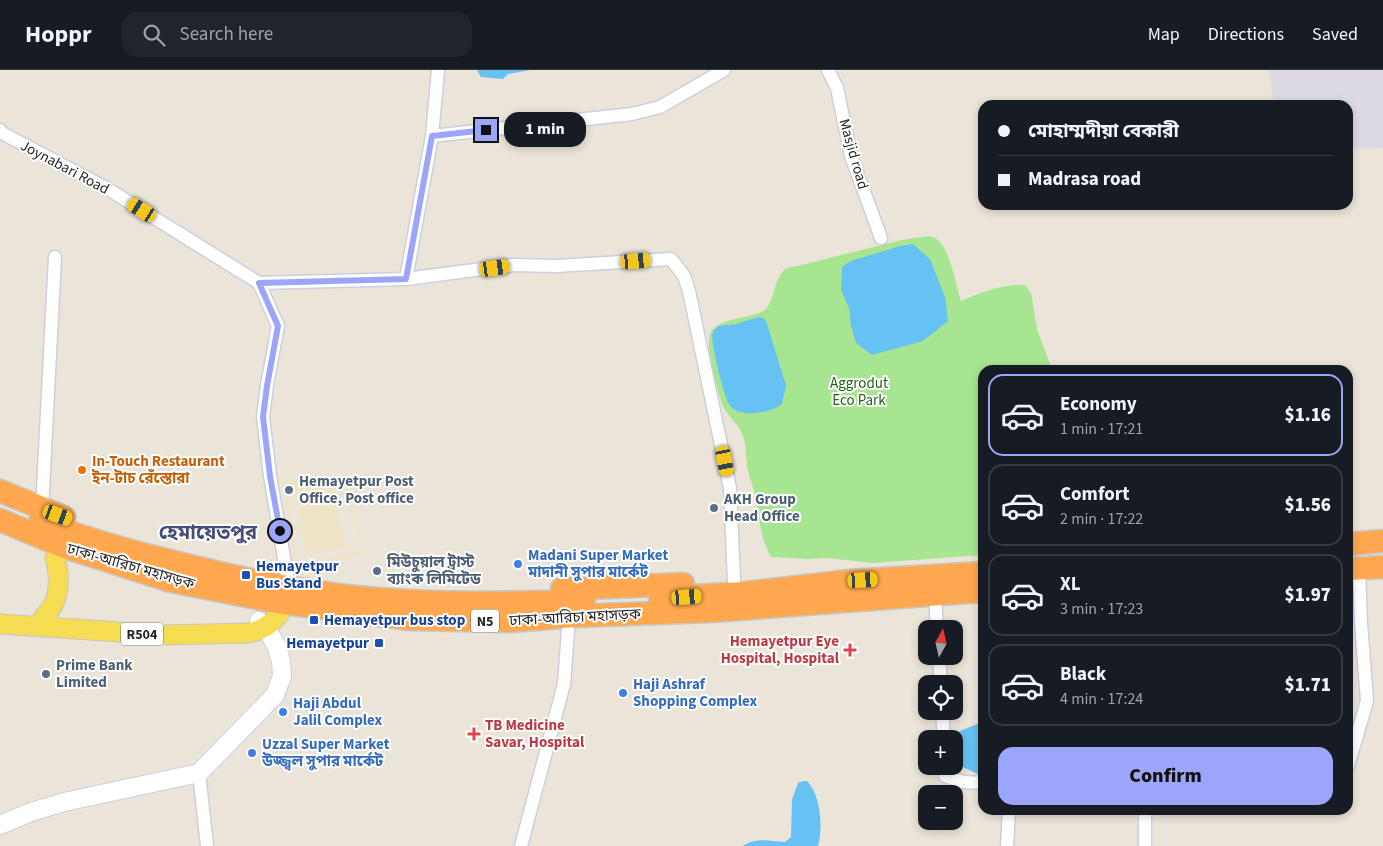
<!DOCTYPE html>
<meta charset="utf-8">
<style>
:root{--surface:#171b24;--page:#20242c;--text:#f1f3f6;--muted:#9ea1a6;--line:#363941;--accent:#9ba6fa}
body{margin:0;font-family:"Source Sans 3","Noto Sans Bengali",sans-serif;background:var(--page);color:var(--text);height:100vh;display:flex;flex-direction:column;font-size:19px;white-space:nowrap}
*{box-sizing:border-box;margin:0}
p{font-size:16px;color:var(--muted)}
.icon{flex:none;width:28px;height:28px;fill:none;stroke:currentColor;stroke-width:2;stroke-linecap:round;stroke-linejoin:round}
.map{position:relative;flex:1;overflow:hidden}
.details{position:absolute;left:978px;top:295px;width:375px;height:450px;display:flex;flex-direction:column;background:var(--surface);border-radius:15px;box-shadow:0 2px 8px #0003}
.details>*{flex:none}
.top-card{position:absolute;left:978px;top:30px;width:375px;height:110px;border-radius:15px;box-shadow:0 2px 8px #0003;display:grid;align-content:center;height:110px;padding:0 20px;background:var(--surface)}
.needle{width:32px;rotate:8deg}
.fabs{position:absolute;left:918px;top:550px;display:grid;gap:10px}
.fabs a{display:grid;place-items:center;width:45px;height:45px;border-radius:10px;background:var(--surface);box-shadow:0 2px 8px #0003;font-size:25px}
.end{position:absolute;width:22px;height:22px;margin:-11px;border:6px solid #9ba6fa;background:#111;box-shadow:0 0 0 2px #111}
.from{border-radius:50%}
.bubble{position:absolute;height:35px;border-radius:15px;background:var(--surface);box-shadow:0 2px 8px #0003;font-size:16px;font-weight:800;line-height:35px;text-align:center}
.car{position:absolute;width:15px;height:30px;margin:-15px -8px;border-radius:6px;box-shadow:0 0 4px 1px #0007;background:linear-gradient(#f5c518 24%,#345 0 40%,#f5c518 0 76%,#345 0 86%,#f5c518 0)}
.top-card b{display:flex;align-items:center;gap:18px;height:48px;font-size:19px}
.top-card b+b{border-top:1px solid var(--line)}
.top-card i{width:12px;height:12px;background:var(--text)}
ul{padding:9px 0 0;list-style:none}
li{display:flex;align-items:center;gap:15px;height:82px;margin:0 10px 8px;padding:0 10px;border:2px solid var(--line);border-radius:15px}
li div{flex:1}
li b{display:block;font-size:19px}
li em{font-style:normal;font-weight:800}
li.active{border-color:var(--accent)}
li>.icon{width:45px;height:45px;stroke-width:1.5}
.action{display:flex;gap:10px;margin-top:auto;padding:10px 20px}
.action a{flex:1;height:58px;border-radius:15px;background:var(--accent);color:#111;font-size:20px;font-weight:800;line-height:58px;text-align:center}
header{display:flex;align-items:center;gap:30px;box-sizing:border-box;height:70px;padding:0 25px;background:var(--surface);border-bottom:1px solid var(--line)}
header strong{font-size:24px}
nav{display:flex;gap:28px;margin-inline-start:auto;font-size:18px}
.search{width:350px;height:45px;background:var(--page);display:flex;align-items:center;gap:12px;box-sizing:border-box;padding:0 18px;border-radius:15px;color:var(--muted);font-size:19px}
.map>svg:first-child{display:block}
.industrial{fill:#dcd9e2}
.education{fill:#eee4c6;fill-rule:evenodd}
.green{fill:#a7e591}
.water{fill:#65c2f3}
.lines{fill:none;stroke-linecap:round;stroke-linejoin:round}
.street-casing{stroke:#cdcfe1;stroke-width:15}
.secondary-casing{stroke:#cdcfe1;stroke-width:20}
.primary-casing{stroke:#c7c7c7;stroke-width:21}
.highway-casing{stroke:#c7c7c7;stroke-width:25}
.street{stroke:#fff;stroke-width:12}
.secondary{stroke:#fff;stroke-width:18}
.primary{stroke:#f6dc52;stroke-width:19}
.highway{stroke:#ffa84f;stroke-width:22}
.route{stroke:#9ba6fa;stroke-width:6}
.food-dot{fill:#e8710a;stroke:#fff;stroke-width:2}
.service-dot{fill:#5c6f8a;stroke:#fff;stroke-width:2}
.shop-dot{fill:#3f7fe0;stroke:#fff;stroke-width:2}
.transit-dot{fill:#1a4fb4;stroke:#fff;stroke-width:2}
.health-dot{fill:#e0444e;stroke:#fff;stroke-width:2}
.labels{text-anchor:middle;stroke-width:4;stroke-linejoin:round;paint-order:stroke}
.shield{fill:#fff;stroke:#686868;stroke-width:1}
.shield-label{font-size:14px;font-weight:bold;fill:#272727}
.street-label{font-size:15px;fill:#272727;stroke:#fff}
.park-label{font-size:15px;fill:#216516;stroke:#fff}
.food-label{font-size:15px;font-weight:bold;fill:#c56008;stroke:#fff;text-anchor:start}
.service-label{font-size:15px;font-weight:bold;fill:#4e5e75;stroke:#fff;text-anchor:start}
.shop-label{font-size:15px;font-weight:bold;fill:#366cbe;stroke:#fff;text-anchor:start}
.transit-label{font-size:15px;font-weight:bold;fill:#164399;stroke:#fff;text-anchor:start}
.health-label{font-size:15px;font-weight:bold;fill:#be3a42;stroke:#fff;text-anchor:end}
.district-label{font-size:20px;font-weight:bold;fill:#474c79;stroke:#fff}
</style>
<header>
<strong>Hoppr</strong>
<div class="search"><svg class="icon" aria-label="search" viewBox="0 0 24 24"><circle cx="10" cy="10" r="6"/><path d="M15 15l6 6"/></svg>Search here</div>
<nav><a>Map</a><a>Directions</a><a>Saved</a></nav>
</header>
<div class="map">
<svg width="1383" height="776" viewBox="0 0 1383 776">
<rect width="100%" height="100%" fill="#ebe4d8"/>
<!-- industrial -->
<path class="industrial" d="M1269,0H1383V78L1348,79V35H1274Z"/>
<!-- education -->
<path class="education" d="M348,405L365,485L297,495L282,412ZM345,410L349,429L336,432L332,412ZM296,426L301,455L293,456L288,428ZM351,431L362,481L298,494L293,462L302,461L306,485L347,477L335,435Z"/>
<!-- green -->
<path class="green" d="M921,167C924,167 929,166 933,167C949,172 956,216 961,231C982,222 1002,214 1025,215L1031,223L1037,259L1052,300H982V485L873,493L828,488L807,489L771,487C759,465 760,449 755,425C753,416 749,406 747,396C746,386 746,375 743,366C740,355 729,348 724,338C718,327 705,275 710,264C716,248 749,249 763,241C774,236 773,210 785,199L902,170Z"/>
<!-- water -->
<path class="water" d="M477,0H531L508,4L503,9L481,7Z
M913,174L930,189L945,227L948,251L923,271L872,285L856,273L851,256L849,238L841,220L842,197L851,191L900,176Z
M758,247L763,248L766,251L786,315L782,334C771,343 743,348 731,337C724,330 712,276 712,265L714,260L719,256L736,254Z
M982,652V706L954,693V669H952L953,664Z
M803,711H807C821,725 823,758 818,776H743C756,767 770,771 785,772L791,767L792,730L798,713Z"/>
<g class="lines">
<!-- street casing -->
<g class="street-casing">
<path id="street" d="M828,0L837,18L851,86L881,168
M0,60L2,63L108,119L259,213L278,256L267,315L263,347L270,406L287,505
M432,66L632,44L660,37L724,0
M406,209L432,66L438,0
M259,213L406,209L513,195L556,196L671,189L684,206L689,221L730,418L734,511
M42,439L55,187
M935,525L937,559
M939,586L941,614
M942,641L944,669
M945,696V706L963,712L982,713
M1348,696L1367,631L1361,553L1359,499
M199,703L207,776
M1145,740V776
M521,776L564,614L568,560
M1007,776L1009,740"/>
</g>
<!-- secondary casing -->
<g class="secondary-casing">
<path id="secondary" d="M0,755L31,742L64,732L199,703L275,625L282,606L281,591L276,575L266,558L259,551"/>
</g>
<!-- primary casing -->
<g class="primary-casing">
<path id="primary" d="M43,548C46,544 51,540 53,535C60,521 59,503 55,488
M0,554L163,565L248,563C262,561 269,555 279,545"/>
</g>
<!-- highway casing -->
<g class="highway-casing">
<path id="highway" d="M0,421L64,447
M0,450L62,476L171,511L277,532L410,549L511,551L575,546L712,541L982,521
M40,451C84,469 129,481 174,492C234,507 295,521 356,527C432,535 508,533 584,531
M1348,474L1383,471
M1348,499L1383,497
M562,519L683,514
M660,528L745,523L849,511L982,503"/>
</g>
<!-- street -->
<use href="#street" class="street"/>
<!-- secondary -->
<use href="#secondary" class="secondary"/>
<!-- primary -->
<use href="#primary" class="primary"/>
<!-- highway -->
<use href="#highway" class="highway"/>
</g>
<g class="lines">
<!-- route -->
<path class="route" d="M280,461L270,406L263,347L267,316L278,256L259,213L406,209L432,66L486,60"/>
</g>
<!-- markers -->
<circle class="food-dot" cx="82" cy="400" r="5"/>
<g class="service-dot">
<circle cx="289" cy="420" r="5"/>
<circle cx="714" cy="438" r="5"/>
<circle cx="377" cy="501" r="5"/>
<circle cx="46" cy="604" r="5"/>
</g>
<g class="shop-dot">
<circle cx="518" cy="494" r="5"/>
<circle cx="623" cy="623" r="5"/>
<circle cx="283" cy="642" r="5"/>
<circle cx="252" cy="683" r="5"/>
</g>
<g class="transit-dot">
<rect x="241" y="500" width="10" height="10" rx="2.5"/>
<rect x="309" y="545" width="10" height="10" rx="2.5"/>
<rect x="374" y="568" width="10" height="10" rx="2.5"/>
</g>
<g class="health-dot">
<path d="M847.5 572.5h5v5h5v5h-5v5h-5v-5h-5v-5h5z"/>
<path d="M471.5 656.5h5v5h5v5h-5v5h-5v-5h-5v-5h5z"/>
</g>
<g class="labels">
<!-- shield labels -->
<g class="shield">
<rect x="471" y="539.5" width="28" height="23" rx="4"/>
<rect x="121" y="552.5" width="42" height="23" rx="4"/>
</g>
<g class="shield-label">
<text x="485" y="556">N5</text>
<text x="142" y="569">R504</text>
</g>
<!-- street labels -->
<g class="street-label">
<text transform="translate(854 84) rotate(74)" y="5">Masjid road</text>
<text transform="translate(65 97) rotate(28)" y="5">Joynabari Road</text>
<text transform="translate(131 496) rotate(16)" y="5">ঢাকা-আরিচা মহাসড়ক</text>
<text transform="translate(575 547) rotate(-3)" y="5">ঢাকা-আরিচা মহাসড়ক</text>
</g>
<!-- park labels -->
<g class="park-label">
<text x="859" y="318">Aggrodut<tspan x="859" dy="17">Eco Park</tspan></text>
</g>
<!-- food labels -->
<g class="food-label">
<text x="92" y="396">In-Touch Restaurant<tspan x="92" dy="17">ইন-টাচ রেঁস্তোরা</tspan></text>
</g>
<!-- service labels -->
<g class="service-label">
<text x="299" y="416">Hemayetpur Post<tspan x="299" dy="17">Office, Post office</tspan></text>
<text x="724" y="434">AKH Group<tspan x="724" dy="17">Head Office</tspan></text>
<text x="387" y="497">মিউচুয়াল ট্রাস্ট<tspan x="387" dy="17">ব্যাংক লিমিটেড</tspan></text>
<text x="56" y="600">Prime Bank<tspan x="56" dy="17">Limited</tspan></text>
</g>
<!-- shop labels -->
<g class="shop-label">
<text x="528" y="490">Madani Super Market<tspan x="528" dy="17">মাদানী সুপার মার্কেট</tspan></text>
<text x="633" y="619">Haji Ashraf<tspan x="633" dy="17">Shopping Complex</tspan></text>
<text x="293" y="638">Haji Abdul<tspan x="293" dy="17">Jalil Complex</tspan></text>
<text x="262" y="679">Uzzal Super Market<tspan x="262" dy="17">উজ্জ্বল সুপার মার্কেট</tspan></text>
</g>
<!-- transit labels -->
<g class="transit-label">
<text x="256" y="501">Hemayetpur<tspan x="256" dy="17">Bus Stand</tspan></text>
<text x="324" y="555">Hemayetpur bus stop</text>
<text x="369" y="578" text-anchor="end">Hemayetpur</text>
</g>
<!-- health labels -->
<g class="health-label">
<text x="839" y="576">Hemayetpur Eye<tspan x="839" dy="17">Hospital, Hospital</tspan></text>
<text x="485" y="660" text-anchor="start">TB Medicine<tspan x="485" dy="17">Savar, Hospital</tspan></text>
</g>
<!-- district labels -->
<g class="district-label">
<text x="208" y="469">হেমায়েতপুর</text>
</g>
</g>
</svg>
<div class="fabs">
<a><svg class="needle" viewBox="-14 -14 28 28"><path d="M0-13l5 13h-10z" fill="#e53935"/><path d="M0 13l5-13h-10z" fill="#9ea1a6"/></svg></a>
<a><svg class="icon" aria-label="locate" viewBox="0 0 24 24"><circle cx="12" cy="12" r="6"/><path d="M12 2v4M12 18v4M2 12h4M18 12h4"/></svg></a>
<a>+</a>
<a>−</a>
</div>
<i class="end from" style="left:280px;top:461px"></i>
<i class="end" style="left:486px;top:60px"></i>
<div class="bubble" style="left:504px;top:42px;width:82px">1 min</div>
<i class="car" style="left:142px;top:140px;rotate:302deg"></i>
<i class="car" style="left:636px;top:191px;rotate:85deg"></i>
<i class="car" style="left:495px;top:198px;rotate:82deg"></i>
<i class="car" style="left:725px;top:391px;rotate:169deg"></i>
<i class="car" style="left:58px;top:445px;rotate:110deg"></i>
<i class="car" style="left:863px;top:510px;rotate:87deg"></i>
<i class="car" style="left:687px;top:527px;rotate:86deg"></i>
<div class="top-card">
<b><i class="from"></i>মোহাম্মদীয়া বেকারী</b>
<b><i></i>Madrasa road</b>
</div>
<section class="details">
<ul>
<li class="active"><svg class="icon" aria-label="car" viewBox="0 0 24 24"><path d="M5 17H2v-5l4-1 3-4h7l3 4 3 1v5h-3M9 17h6M6 11h13"/><circle cx="7" cy="17" r="2"/><circle cx="17" cy="17" r="2"/></svg><div><b>Economy</b><p>1 min · 17:21</p></div><em>$1.16</em></li>
<li><svg class="icon" aria-label="car" viewBox="0 0 24 24"><path d="M5 17H2v-5l4-1 3-4h7l3 4 3 1v5h-3M9 17h6M6 11h13"/><circle cx="7" cy="17" r="2"/><circle cx="17" cy="17" r="2"/></svg><div><b>Comfort</b><p>2 min · 17:22</p></div><em>$1.56</em></li>
<li><svg class="icon" aria-label="car" viewBox="0 0 24 24"><path d="M5 17H2v-5l4-1 3-4h7l3 4 3 1v5h-3M9 17h6M6 11h13"/><circle cx="7" cy="17" r="2"/><circle cx="17" cy="17" r="2"/></svg><div><b>XL</b><p>3 min · 17:23</p></div><em>$1.97</em></li>
<li><svg class="icon" aria-label="car" viewBox="0 0 24 24"><path d="M5 17H2v-5l4-1 3-4h7l3 4 3 1v5h-3M9 17h6M6 11h13"/><circle cx="7" cy="17" r="2"/><circle cx="17" cy="17" r="2"/></svg><div><b>Black</b><p>4 min · 17:24</p></div><em>$1.71</em></li>
</ul>
<div class="action"><a>Confirm</a></div>
</section>
</div>
